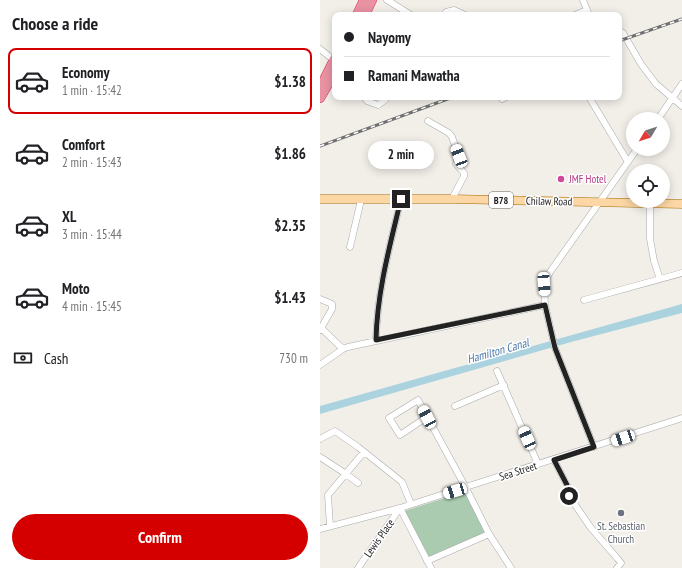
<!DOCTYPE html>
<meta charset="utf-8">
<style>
:root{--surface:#fff;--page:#f6f6f6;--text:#202124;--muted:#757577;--line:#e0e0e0;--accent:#d40000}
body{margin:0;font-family:"PT Sans Narrow",sans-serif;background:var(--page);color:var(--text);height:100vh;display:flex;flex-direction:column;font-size:15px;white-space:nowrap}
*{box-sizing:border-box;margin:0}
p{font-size:13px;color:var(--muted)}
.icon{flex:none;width:22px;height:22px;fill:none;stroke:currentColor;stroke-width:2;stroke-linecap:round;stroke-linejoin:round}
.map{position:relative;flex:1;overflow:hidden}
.drawer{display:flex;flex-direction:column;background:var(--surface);width:320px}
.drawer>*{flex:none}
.top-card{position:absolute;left:12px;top:12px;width:290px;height:88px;border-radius:8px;box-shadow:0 2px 10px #0003;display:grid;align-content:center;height:88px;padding:0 12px;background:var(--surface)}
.needle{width:26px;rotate:231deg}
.controls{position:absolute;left:306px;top:112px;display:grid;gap:8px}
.controls a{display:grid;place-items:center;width:44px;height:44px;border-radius:50%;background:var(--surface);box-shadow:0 2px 10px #0003;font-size:20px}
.end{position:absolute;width:18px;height:18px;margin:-9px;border:5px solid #222;background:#fff;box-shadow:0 0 0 2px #fff}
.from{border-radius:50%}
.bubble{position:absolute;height:28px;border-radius:14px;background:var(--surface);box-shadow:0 2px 10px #0003;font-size:13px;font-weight:800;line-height:28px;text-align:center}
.car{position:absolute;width:12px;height:24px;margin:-12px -6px;border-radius:5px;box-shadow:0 0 3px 1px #0007;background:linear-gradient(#fff 24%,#345 0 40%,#fff 0 76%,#345 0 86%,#fff 0)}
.top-card b{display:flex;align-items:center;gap:14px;height:38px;font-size:15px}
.top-card b+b{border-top:1px solid var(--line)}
.top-card i{width:10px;height:10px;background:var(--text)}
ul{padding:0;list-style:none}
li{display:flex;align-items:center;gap:12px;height:66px;margin:0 8px 6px;padding:0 4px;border:2px solid transparent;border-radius:8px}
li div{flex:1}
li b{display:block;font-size:15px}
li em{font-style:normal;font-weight:800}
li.on{border-color:var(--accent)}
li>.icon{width:36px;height:36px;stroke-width:1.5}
h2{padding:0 12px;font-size:18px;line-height:48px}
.pay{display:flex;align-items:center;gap:10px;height:44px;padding:0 12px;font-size:15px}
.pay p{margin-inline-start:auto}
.cta{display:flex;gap:8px;margin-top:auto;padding:8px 12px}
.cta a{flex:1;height:46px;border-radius:24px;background:var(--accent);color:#fff;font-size:16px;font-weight:800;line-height:46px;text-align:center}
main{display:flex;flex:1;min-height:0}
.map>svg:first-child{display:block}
.cemetery{fill:#aacbaf}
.water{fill:#aad3df}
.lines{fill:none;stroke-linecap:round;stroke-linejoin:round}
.minor-casing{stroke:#a9a9a9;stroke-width:7}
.major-casing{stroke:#a06b00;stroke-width:9}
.highway-casing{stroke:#dc2a67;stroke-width:10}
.minor{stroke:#fff;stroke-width:6}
.major{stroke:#fcd6a4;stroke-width:8}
.highway{stroke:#e892a2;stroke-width:9}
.rail-casing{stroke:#707070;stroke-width:3}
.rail{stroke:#fff;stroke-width:1.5;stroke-dasharray:4.5;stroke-linecap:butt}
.route{stroke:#222;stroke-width:5}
.hotel-dot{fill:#d1479c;stroke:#fff;stroke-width:1.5}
.worship-dot{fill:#6b7280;stroke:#fff;stroke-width:1.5}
.labels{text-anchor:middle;stroke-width:3;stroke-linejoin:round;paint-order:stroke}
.shield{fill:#fff;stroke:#646464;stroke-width:1}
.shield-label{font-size:10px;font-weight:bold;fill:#222}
.hotel-label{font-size:11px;fill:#b23c85;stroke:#fff;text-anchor:start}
.street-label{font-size:11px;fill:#222;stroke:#fff}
.worship-label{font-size:11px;fill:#5b616d;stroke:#fff}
.water-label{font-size:12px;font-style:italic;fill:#4a7aab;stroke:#fff}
</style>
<main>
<section class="drawer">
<h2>Choose a ride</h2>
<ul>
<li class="on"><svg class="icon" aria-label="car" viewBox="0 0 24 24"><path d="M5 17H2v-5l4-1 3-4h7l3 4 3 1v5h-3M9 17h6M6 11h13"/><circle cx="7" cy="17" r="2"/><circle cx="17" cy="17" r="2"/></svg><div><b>Economy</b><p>1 min · 15:42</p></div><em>$1.38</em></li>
<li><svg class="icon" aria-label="car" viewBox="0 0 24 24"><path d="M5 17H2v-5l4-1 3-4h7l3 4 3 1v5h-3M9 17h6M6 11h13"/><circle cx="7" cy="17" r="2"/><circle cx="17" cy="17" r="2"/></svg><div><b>Comfort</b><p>2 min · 15:43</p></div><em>$1.86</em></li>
<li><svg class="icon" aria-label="car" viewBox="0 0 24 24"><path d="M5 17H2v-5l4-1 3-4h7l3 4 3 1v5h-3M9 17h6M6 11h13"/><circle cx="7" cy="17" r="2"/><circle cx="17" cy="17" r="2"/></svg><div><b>XL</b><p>3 min · 15:44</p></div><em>$2.35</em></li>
<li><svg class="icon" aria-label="car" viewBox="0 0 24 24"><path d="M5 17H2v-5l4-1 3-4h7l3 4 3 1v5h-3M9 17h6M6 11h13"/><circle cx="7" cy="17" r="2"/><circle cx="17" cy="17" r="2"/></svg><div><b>Moto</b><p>4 min · 15:45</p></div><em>$1.43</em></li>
</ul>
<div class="pay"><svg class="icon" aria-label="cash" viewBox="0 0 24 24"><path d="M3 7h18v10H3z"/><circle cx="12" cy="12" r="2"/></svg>Cash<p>730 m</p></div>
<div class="cta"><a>Confirm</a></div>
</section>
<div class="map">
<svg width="362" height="568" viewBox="0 0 362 568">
<rect width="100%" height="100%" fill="#f2efe9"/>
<!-- cemetery -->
<path class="cemetery" d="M144,492L147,495L166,535L108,559L84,511Z"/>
<!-- water -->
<path class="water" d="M362,304V313L251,342L0,414V406Z"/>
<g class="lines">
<!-- minor casing -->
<g class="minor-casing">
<path id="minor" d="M67,0L91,15
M263,0L269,15
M125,15L126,12L134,10L145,15
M255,15L267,10
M299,31L303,33L321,64L336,84L362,106
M0,49L15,61
M44,97L47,101L58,105L65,100
M269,97L308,162
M182,99L186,97
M338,119L362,84
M108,121L129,133L132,137L139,156L136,164L144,173V176L132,199
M330,203V239L334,261L340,279
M30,247L41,200
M0,299L12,304V309L0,330
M264,300L362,273
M1,328L23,349
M56,340C57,292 70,245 81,199
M0,365L23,349L28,347L225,305
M177,371L218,464
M135,406L184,385
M107,417L80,435L69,418L98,400L146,488L169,534L191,568
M0,439L15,431L38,447L82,482L91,504
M274,447L235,348L225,305L224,284L230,272L317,149
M0,457L26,474L38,483
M234,460L247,485L249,496L271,528L297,558L301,563L297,568
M80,508L111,568
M10,526L8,495L44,452
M0,529L80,508L362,418
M107,561L169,534
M38,568L80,508"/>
</g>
<!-- major casing -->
<g class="major-casing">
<path id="major" d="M0,199H132L362,204"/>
</g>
<!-- highway casing -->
<g class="highway-casing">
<path id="highway" d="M37,15L44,0
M45,15L52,0
M0,88L15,58
M0,98L15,72"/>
</g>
<!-- minor -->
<use href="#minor" class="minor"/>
<!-- major -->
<use href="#major" class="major"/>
<!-- highway -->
<use href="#highway" class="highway"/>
<!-- rail casing -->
<g class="rail-casing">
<path id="rail" d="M299,41L362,19
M0,146L133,97"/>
</g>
<!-- rail -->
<use href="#rail" class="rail"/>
</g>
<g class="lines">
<!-- route -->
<path class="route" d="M81,199C70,245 57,292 56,340L225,305L235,348L274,447L234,460L247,485L249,496"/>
</g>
<!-- markers -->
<circle class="hotel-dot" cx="241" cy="179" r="4"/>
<circle class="worship-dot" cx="301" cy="513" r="4"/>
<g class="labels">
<!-- shield labels -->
<rect class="shield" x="169" y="192" width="24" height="16" rx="3"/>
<g class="shield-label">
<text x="181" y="204">B78</text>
</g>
<!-- hotel labels -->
<g class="hotel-label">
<text x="249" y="183">JMF Hotel</text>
</g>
<!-- street labels -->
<g class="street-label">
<text transform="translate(229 201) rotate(1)" y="4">Chilaw Road</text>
<text transform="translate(198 471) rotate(-18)" y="4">Sea Street</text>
<text transform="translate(59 538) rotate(-55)" y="4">Lewis Place</text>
</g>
<!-- worship labels -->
<g class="worship-label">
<text x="301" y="530">St. Sebastian<tspan x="301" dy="13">Church</tspan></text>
</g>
<!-- water labels -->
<g class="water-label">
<text transform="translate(178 351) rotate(-16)" y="4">Hamilton Canal</text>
</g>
</g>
</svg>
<div class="controls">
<a><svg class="needle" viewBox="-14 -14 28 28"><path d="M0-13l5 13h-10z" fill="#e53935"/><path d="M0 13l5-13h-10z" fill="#757577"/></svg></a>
<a><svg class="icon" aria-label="locate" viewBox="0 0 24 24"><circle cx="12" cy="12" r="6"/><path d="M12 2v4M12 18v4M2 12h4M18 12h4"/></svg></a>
</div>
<i class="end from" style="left:249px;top:496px"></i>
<i class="end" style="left:81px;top:199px"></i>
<div class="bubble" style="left:48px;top:141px;width:66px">2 min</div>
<i class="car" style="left:139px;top:156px;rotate:339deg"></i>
<i class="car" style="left:224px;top:284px;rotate:176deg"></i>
<i class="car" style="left:107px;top:417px;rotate:332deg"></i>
<i class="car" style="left:207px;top:438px;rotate:336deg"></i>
<i class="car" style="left:303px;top:438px;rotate:252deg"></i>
<i class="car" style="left:135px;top:491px;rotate:253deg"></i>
<div class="top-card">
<b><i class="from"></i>Nayomy</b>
<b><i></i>Ramani Mawatha</b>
</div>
</div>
</main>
